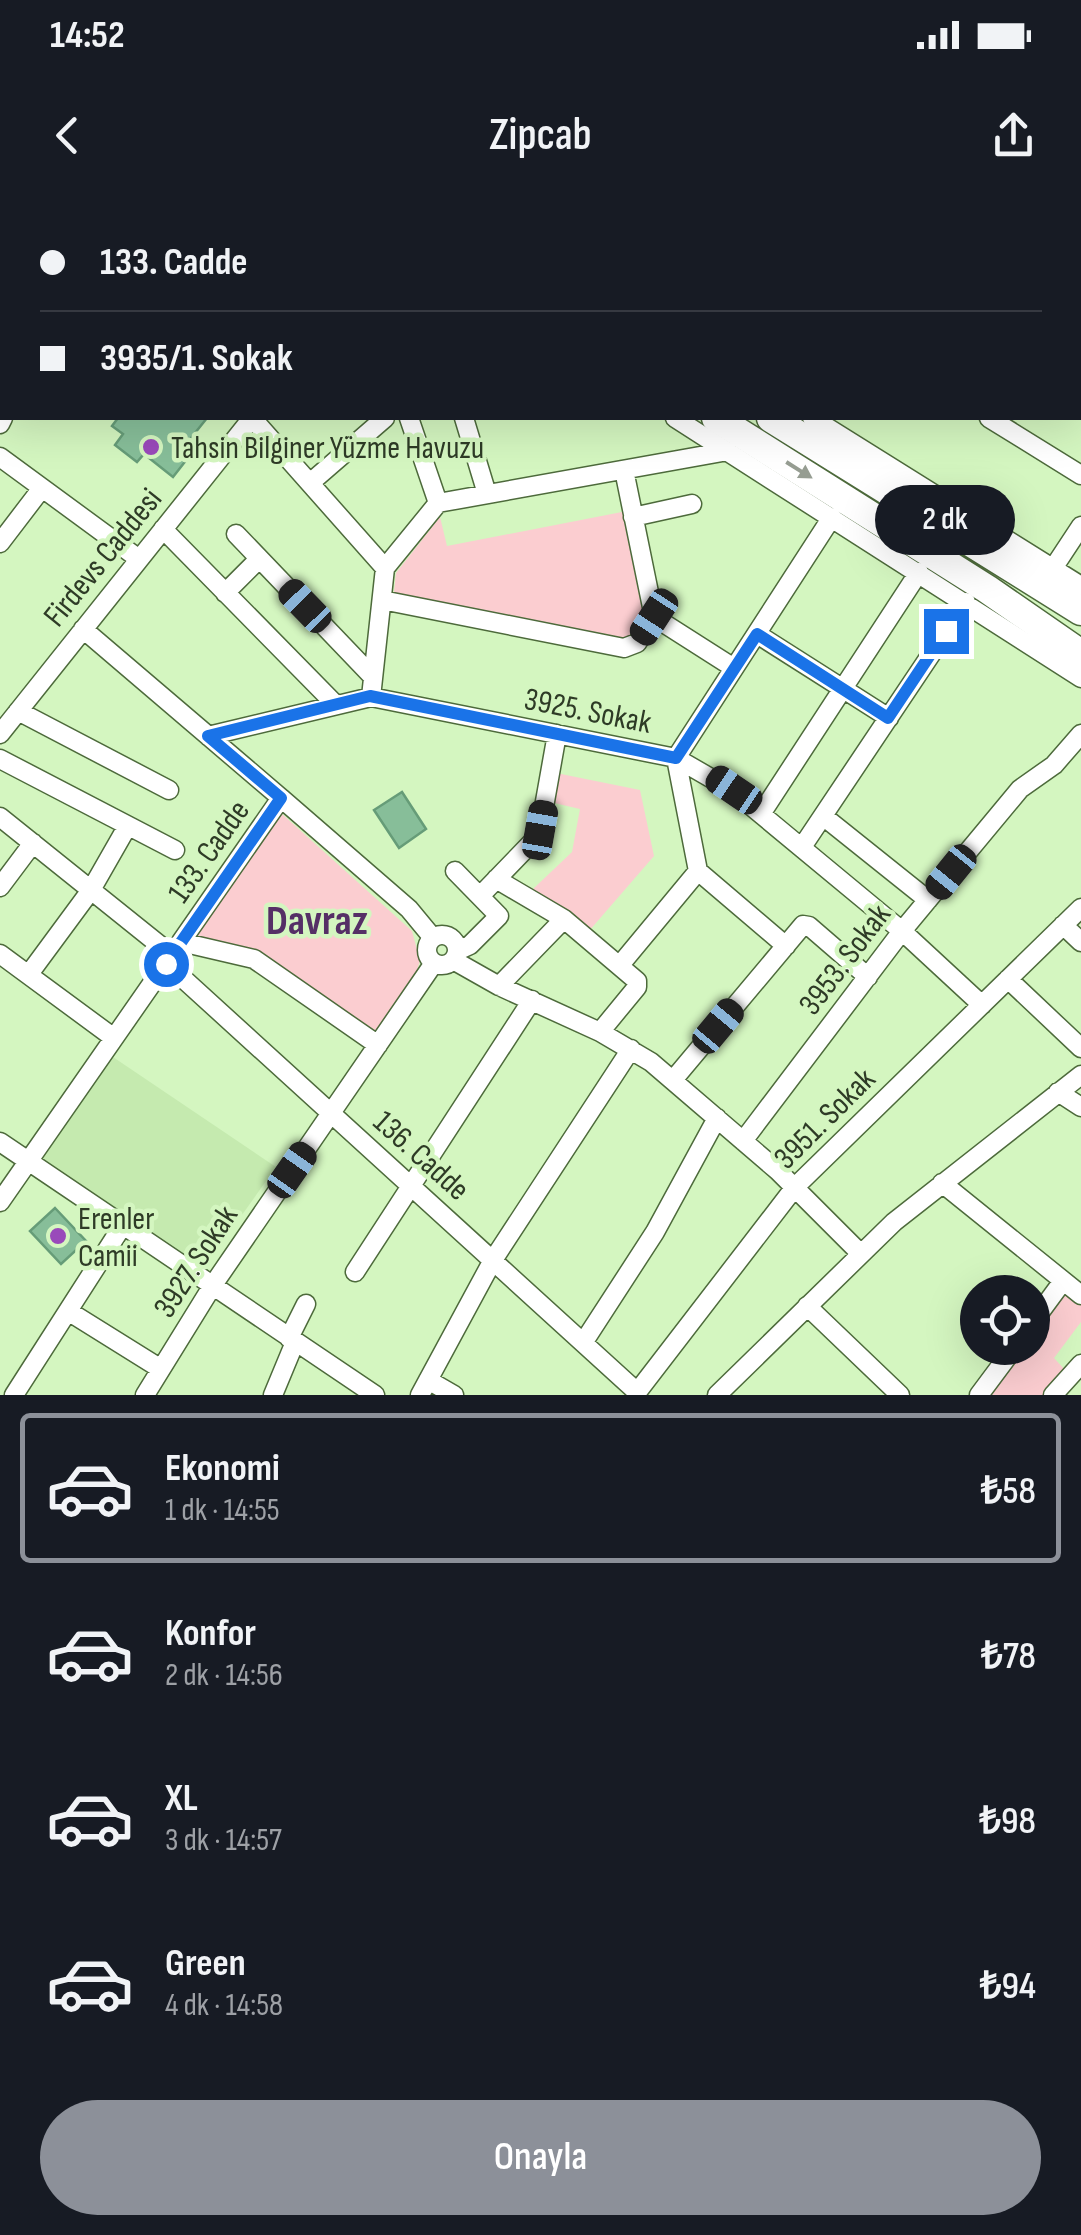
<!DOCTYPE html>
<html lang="tr">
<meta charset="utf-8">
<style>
:root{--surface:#171b24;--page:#242831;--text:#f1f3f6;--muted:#9ea1a6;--line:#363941;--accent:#8c9099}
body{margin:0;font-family:"Sofia Sans Condensed",sans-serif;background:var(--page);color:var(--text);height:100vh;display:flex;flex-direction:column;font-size:38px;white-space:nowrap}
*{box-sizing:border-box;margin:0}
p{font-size:32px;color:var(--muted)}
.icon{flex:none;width:55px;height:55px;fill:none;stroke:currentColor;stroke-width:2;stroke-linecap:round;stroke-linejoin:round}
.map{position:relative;height:1195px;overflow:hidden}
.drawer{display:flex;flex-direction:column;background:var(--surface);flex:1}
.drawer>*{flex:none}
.hud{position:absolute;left:0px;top:0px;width:1082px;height:220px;box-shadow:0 10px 40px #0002;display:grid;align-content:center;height:220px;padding:0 40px;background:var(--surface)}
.tools{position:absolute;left:960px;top:1075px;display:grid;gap:20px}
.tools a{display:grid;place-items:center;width:90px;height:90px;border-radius:50%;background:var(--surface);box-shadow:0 10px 40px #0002;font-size:50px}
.end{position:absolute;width:45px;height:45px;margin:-22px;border:12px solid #1a73e8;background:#fff;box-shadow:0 0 0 5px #fff}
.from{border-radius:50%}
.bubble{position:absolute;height:70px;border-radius:35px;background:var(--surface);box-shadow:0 10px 40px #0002;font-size:32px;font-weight:600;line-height:70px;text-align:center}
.car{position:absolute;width:30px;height:60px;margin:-30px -15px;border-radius:12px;box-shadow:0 0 8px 2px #0007;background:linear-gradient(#222 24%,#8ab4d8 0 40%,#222 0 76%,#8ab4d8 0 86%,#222 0)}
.hud b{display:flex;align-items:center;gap:35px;height:95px;font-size:38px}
.hud b+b{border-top:2px solid var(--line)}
.hud i{width:25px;height:25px;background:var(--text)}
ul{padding:18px 0 0;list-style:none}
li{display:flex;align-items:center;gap:30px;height:150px;margin:0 20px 15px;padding:0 20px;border:5px solid transparent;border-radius:10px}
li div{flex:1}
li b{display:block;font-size:38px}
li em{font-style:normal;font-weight:600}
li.active{border-color:var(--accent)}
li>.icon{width:90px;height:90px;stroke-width:1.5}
.primary-button{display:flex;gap:20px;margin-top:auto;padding:20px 40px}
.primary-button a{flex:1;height:115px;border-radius:60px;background:var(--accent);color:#fff;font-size:40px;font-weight:600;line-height:115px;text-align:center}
.status{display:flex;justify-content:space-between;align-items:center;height:70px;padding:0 50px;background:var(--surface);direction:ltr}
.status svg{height:28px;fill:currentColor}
header{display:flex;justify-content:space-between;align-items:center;height:130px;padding:0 40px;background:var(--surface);font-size:45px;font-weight:600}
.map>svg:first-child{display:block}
.built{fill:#c5eaaf}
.green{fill:#fbcdd0}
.building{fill:#87be99;stroke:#669c78;stroke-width:2.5}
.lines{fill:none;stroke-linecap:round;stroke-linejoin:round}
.minor-casing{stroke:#4d6a3b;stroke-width:21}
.highway-casing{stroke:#4d6a3b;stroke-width:31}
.minor{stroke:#fff;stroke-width:18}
.highway{stroke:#fff;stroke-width:28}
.oneway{fill:#969d92}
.route{stroke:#1a73e8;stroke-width:12}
.poi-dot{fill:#994aba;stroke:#d4f6c0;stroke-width:4}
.labels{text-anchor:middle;stroke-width:9;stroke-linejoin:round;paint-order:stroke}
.poi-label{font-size:32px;fill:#2e3b26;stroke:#d4f6c0;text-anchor:start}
.street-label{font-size:32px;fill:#2e3b26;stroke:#d4f6c0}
.district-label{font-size:42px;font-weight:bold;fill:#552f66;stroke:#d4f6c0}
</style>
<div class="status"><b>14:52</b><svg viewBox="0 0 49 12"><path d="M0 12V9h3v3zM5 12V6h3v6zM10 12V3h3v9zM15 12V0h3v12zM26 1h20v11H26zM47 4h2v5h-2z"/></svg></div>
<header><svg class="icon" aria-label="back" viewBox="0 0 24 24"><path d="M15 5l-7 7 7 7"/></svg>Zipcab<svg class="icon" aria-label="share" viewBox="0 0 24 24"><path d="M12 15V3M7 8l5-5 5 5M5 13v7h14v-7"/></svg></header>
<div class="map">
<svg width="1081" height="1195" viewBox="0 0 1081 1195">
<rect width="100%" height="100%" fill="#d4f6c0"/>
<!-- built -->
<path class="built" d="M110,855L276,967L205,1067L39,957Z"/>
<!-- green -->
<path class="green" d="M627,311L647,407L644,423L627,440L397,396L394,392L396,373L440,317L447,346Z
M556,573L640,590L654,656L589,731L533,689L572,652L580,609L550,602Z
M282,614L412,731L420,761L416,773L376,833L266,757L245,747L195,735Z
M1067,1092L1081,1104V1122L1054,1158L1066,1171L1045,1195H985L1021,1148H1032L1033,1132L1061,1094Z"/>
<!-- building -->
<path class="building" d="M118,218H207L183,248L191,254L173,277L144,254L137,262L115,245L123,234L112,226Z
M402,592L426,629L399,648L374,610Z
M55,1008L86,1041L61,1064L30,1031Z"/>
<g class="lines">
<!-- minor casing -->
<g class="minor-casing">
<path id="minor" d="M192,0L194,2
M329,0L333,2
M467,0L471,2
M640,0L644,2
M36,2L40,0
M0,36L2,34
M0,62L2,64
M252,218L385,368
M409,218L438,303
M464,218L487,294
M675,218L1081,478
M812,218L1081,386
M989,218L1081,275
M0,224L3,218
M0,257L139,359
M624,270L654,417L734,468
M310,283L385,218
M633,317L692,304
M163,329L336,505
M236,334L373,477
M0,343L42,288
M1048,376L1081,326
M225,393L259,359
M382,400L624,448L637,443L654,417
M757,434L889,518
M371,497L385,368L438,303L728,251
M18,511L169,590
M0,534L252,218
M208,536L371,497L676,558L832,317
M676,558L733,591L902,731L982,805
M0,559L175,650
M281,598L409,709L433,738
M761,614L919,372
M823,616L928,700
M0,617L172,755
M802,647L966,402
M455,671L499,716L470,745L457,751
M698,671L786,746
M496,679L564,719L637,781V787L600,832
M0,687L33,643
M480,696L539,635L557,534
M1063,725L1081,742
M427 750a15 15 0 1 1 30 0a15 15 0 1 1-30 0Z
M181,742L254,759L378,845
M0,754L114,838
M453,760L499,786L600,832L651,862L778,971L860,1053
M166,763L637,1192
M620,765L698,671L676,558
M29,774L91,690L127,627
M1008,779L1081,848
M499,786L564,719
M673,880L803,725L809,726L868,777
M1058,892L1081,907
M743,941L902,731L1020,589L1054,565L1081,534
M0,942L375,1195
M942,983L1081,1095
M0,1002L281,598L83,429
M355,1072L532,800
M807,1106L900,1195
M68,1111L161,1169
M1032,1123L1063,1081
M289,1138L306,1104
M583,1143L655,1032L717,918
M428,1180L454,1195
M14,1195L123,1025
M145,1195L213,1085L434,763
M273,1195L295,1142
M420,1195L493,1060L631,849
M635,1195L795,987L1081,708
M717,1195L894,1022L1081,875
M979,1195L1014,1148
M1053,1195L1081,1164"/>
</g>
<!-- highway casing -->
<g class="highway-casing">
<path id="highway" d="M373,0L377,2
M428,0L432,2
M716,218L987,389L1081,454
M771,218L1081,411"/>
</g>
<!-- minor -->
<use href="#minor" class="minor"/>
<!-- highway -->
<use href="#highway" class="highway"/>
</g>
<!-- one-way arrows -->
<defs><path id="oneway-solid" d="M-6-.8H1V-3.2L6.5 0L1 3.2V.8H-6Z" transform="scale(2.5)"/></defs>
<use class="oneway" href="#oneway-solid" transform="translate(799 270) rotate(32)"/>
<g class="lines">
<!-- route -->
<path class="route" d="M166,764L281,598L208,536L370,496L676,558L757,434L888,518L946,431"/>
</g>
<!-- markers -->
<g class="poi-dot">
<circle cx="151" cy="247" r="10"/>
<circle cx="58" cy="1036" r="10"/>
</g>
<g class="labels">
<!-- poi labels -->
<g class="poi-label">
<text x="171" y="258">Tahsin Bilginer Yüzme Havuzu</text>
<text x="78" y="1029">Erenler<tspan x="78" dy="37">Camii</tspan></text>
</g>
<!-- street labels -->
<g class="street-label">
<text transform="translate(102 357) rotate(-51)" y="11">Firdevs Caddesi</text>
<text transform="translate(588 510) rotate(11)" y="11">3925. Sokak</text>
<text transform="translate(208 651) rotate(-55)" y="11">133. Cadde</text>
<text transform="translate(844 759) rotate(-53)" y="11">3953. Sokak</text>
<text transform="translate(824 918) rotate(-45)" y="11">3951. Sokak</text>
<text transform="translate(422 955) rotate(42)" y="11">136. Cadde</text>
<text transform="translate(195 1061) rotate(-57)" y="11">3927. Sokak</text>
</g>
<!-- district labels -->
<g class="district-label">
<text x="317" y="734">Davraz</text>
</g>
</g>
</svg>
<div class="tools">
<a><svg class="icon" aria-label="locate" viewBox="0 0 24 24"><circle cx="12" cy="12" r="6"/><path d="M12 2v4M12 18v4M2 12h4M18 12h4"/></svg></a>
</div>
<i class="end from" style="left:166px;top:764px"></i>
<i class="end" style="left:946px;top:431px"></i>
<div class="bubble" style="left:875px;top:285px;width:140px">2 dk</div>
<i class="car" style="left:305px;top:406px;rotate:316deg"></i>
<i class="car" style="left:654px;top:417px;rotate:213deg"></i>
<i class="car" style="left:734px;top:590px;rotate:304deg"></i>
<i class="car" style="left:540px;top:630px;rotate:10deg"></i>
<i class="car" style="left:951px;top:672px;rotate:219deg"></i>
<i class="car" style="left:718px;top:826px;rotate:40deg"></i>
<i class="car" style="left:292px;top:970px;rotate:35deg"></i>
<div class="hud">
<b><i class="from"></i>133. Cadde</b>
<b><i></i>3935/1. Sokak</b>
</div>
</div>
<section class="drawer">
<ul>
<li class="active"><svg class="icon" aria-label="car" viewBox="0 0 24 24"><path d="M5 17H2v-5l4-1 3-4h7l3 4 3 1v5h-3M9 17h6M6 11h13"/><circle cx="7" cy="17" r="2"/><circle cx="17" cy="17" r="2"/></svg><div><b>Ekonomi</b><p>1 dk · 14:55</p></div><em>₺58</em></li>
<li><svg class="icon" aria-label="car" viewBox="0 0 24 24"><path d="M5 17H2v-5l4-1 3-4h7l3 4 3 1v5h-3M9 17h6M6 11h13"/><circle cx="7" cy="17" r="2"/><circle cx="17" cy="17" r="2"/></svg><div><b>Konfor</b><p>2 dk · 14:56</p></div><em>₺78</em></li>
<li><svg class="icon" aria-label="car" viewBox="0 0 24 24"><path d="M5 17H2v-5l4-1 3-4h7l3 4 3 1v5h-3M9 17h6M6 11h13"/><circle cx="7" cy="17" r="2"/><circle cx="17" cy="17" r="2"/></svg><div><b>XL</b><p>3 dk · 14:57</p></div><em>₺98</em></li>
<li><svg class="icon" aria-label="car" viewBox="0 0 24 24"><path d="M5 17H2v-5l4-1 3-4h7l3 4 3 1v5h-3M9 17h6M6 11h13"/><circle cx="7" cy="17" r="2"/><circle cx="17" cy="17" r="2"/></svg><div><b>Green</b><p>4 dk · 14:58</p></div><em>₺94</em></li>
</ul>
<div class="primary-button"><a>Onayla</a></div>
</section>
